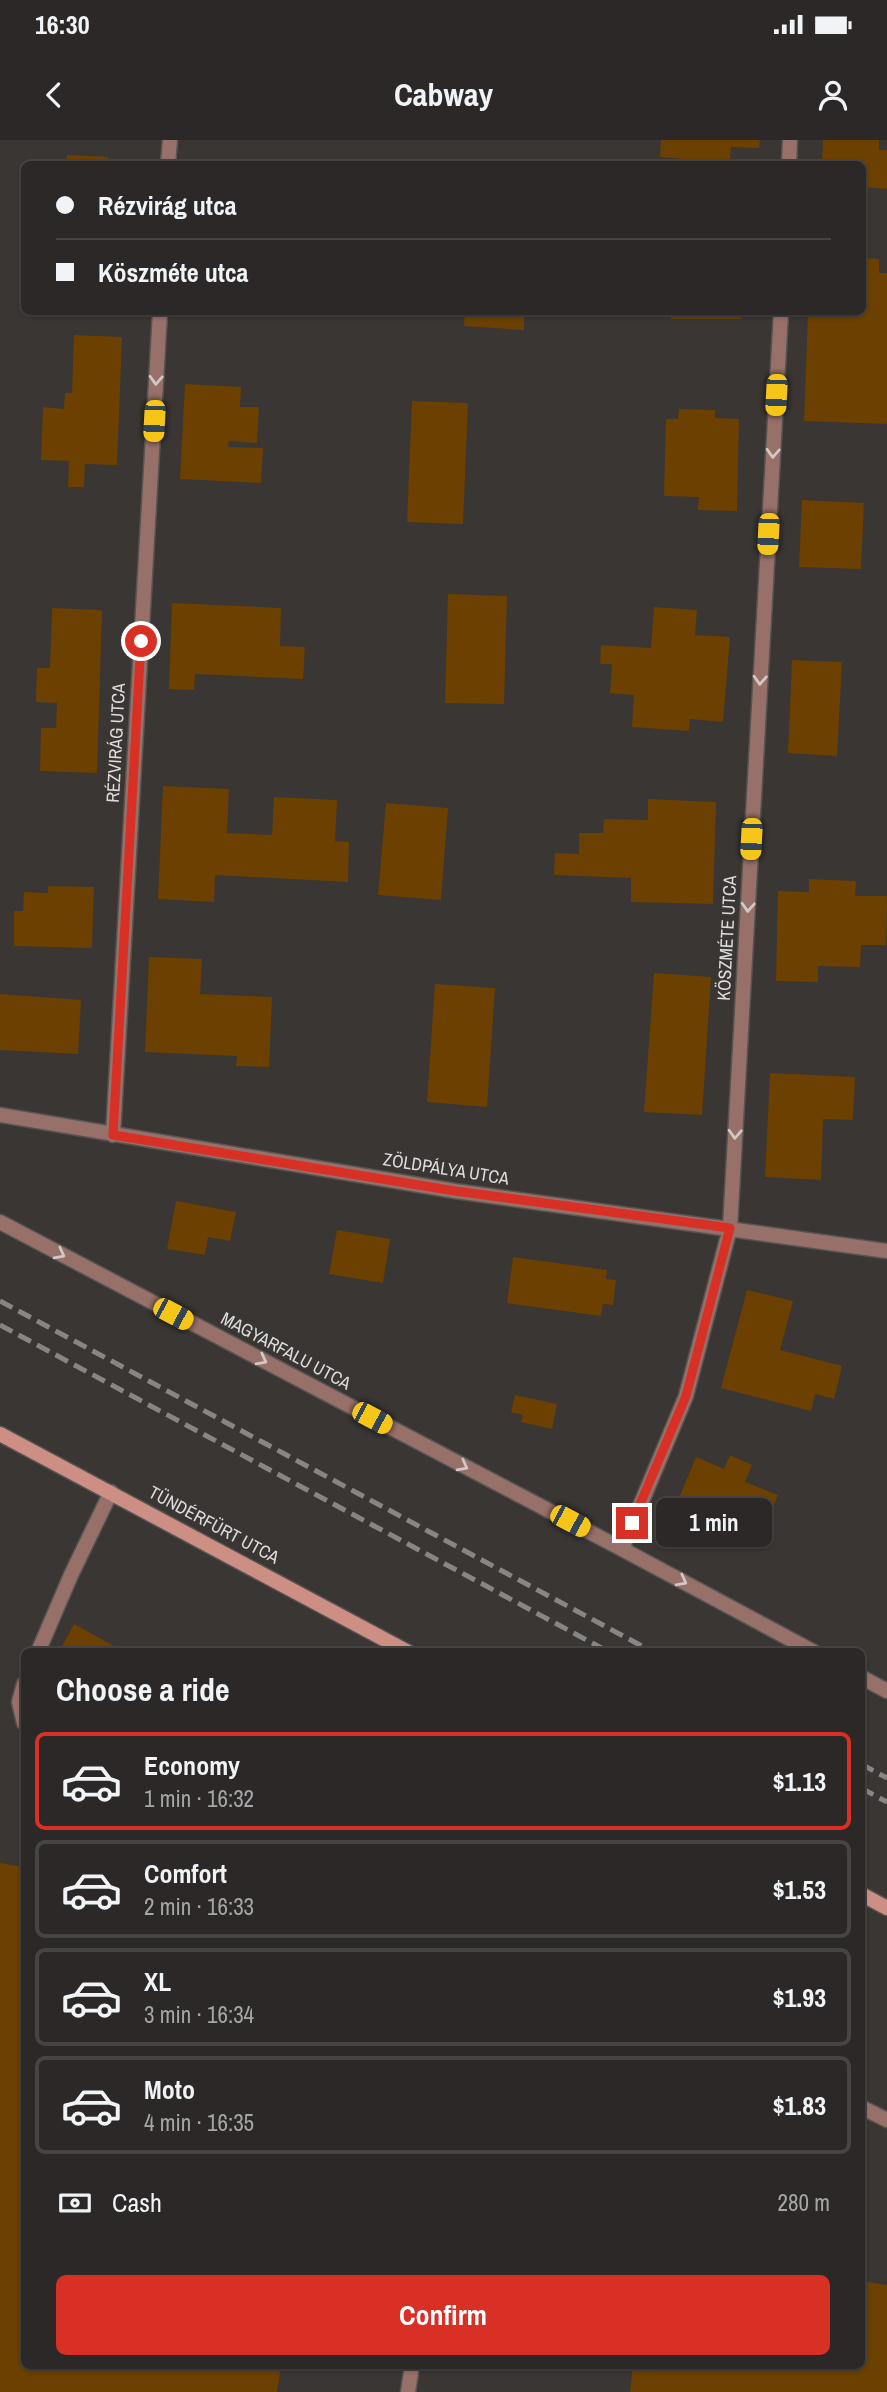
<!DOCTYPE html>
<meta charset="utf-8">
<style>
:root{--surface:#2b2827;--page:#33302f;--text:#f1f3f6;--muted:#a6a6a7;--line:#474444;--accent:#d93025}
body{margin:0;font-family:"Archivo Narrow",sans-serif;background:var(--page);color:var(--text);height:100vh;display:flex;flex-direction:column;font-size:26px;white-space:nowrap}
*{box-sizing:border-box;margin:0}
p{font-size:23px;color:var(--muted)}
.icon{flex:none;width:38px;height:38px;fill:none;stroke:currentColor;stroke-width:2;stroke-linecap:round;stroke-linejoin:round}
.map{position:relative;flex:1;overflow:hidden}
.panel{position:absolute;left:21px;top:1508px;width:844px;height:721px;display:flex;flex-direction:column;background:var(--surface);border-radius:10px;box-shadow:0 2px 5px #0004,0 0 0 2px var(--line)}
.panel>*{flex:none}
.guide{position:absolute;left:21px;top:21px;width:845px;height:154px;border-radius:10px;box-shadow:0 2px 5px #0004,0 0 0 2px var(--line);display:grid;align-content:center;height:154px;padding:0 35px;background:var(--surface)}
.end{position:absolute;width:32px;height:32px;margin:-16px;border:9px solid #d93025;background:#fff;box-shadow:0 0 0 4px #fff}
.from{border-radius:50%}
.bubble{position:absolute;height:49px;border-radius:10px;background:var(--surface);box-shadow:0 2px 5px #0004,0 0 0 2px var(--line);font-size:23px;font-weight:700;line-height:49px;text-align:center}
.car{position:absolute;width:21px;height:42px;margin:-21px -10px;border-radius:9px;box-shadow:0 0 5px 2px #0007;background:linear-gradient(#f5c518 24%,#345 0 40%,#f5c518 0 76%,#345 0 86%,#f5c518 0)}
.guide b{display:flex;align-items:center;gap:24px;height:66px;font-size:26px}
.guide b+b{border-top:2px solid var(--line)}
.guide i{width:18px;height:18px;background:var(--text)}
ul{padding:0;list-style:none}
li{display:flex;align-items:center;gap:21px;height:98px;margin:0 14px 10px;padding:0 21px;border:4px solid var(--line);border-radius:10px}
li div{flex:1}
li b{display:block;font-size:26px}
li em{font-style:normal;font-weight:700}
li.current{border-color:var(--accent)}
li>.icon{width:63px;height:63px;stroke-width:1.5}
h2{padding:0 35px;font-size:32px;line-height:84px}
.pay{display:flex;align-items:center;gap:18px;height:77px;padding:0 35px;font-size:26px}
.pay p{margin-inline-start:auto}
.primary-button{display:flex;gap:14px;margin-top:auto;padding:14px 35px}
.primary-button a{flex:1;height:80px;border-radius:10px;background:var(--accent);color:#fff;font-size:28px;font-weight:700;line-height:80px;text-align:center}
.status{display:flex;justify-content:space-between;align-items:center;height:49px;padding:0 35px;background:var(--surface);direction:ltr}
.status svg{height:19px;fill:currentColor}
header{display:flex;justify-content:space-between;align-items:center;height:91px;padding:0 35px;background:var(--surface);font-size:32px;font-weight:700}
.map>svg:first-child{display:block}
.building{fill:#6b4000}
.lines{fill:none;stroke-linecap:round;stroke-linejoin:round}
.lane-casing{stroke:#575452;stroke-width:17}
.street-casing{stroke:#575452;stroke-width:17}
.secondary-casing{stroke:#575452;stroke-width:17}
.lane{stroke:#977069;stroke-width:14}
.street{stroke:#977069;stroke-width:14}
.secondary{stroke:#cd8f84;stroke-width:14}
.rail{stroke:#888684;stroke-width:5;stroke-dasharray:14 7;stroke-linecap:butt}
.oneway{stroke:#d1c7c5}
.route{stroke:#d93025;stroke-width:9}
.labels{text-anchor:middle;stroke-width:7;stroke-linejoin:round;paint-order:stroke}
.street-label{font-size:18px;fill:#dfdddc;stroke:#393634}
</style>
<div class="status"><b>16:30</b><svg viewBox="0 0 49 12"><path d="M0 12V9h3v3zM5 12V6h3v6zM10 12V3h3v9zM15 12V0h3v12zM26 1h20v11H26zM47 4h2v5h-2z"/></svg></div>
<header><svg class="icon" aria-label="back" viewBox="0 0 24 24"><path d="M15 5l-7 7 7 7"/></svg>Cabway<svg class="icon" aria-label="person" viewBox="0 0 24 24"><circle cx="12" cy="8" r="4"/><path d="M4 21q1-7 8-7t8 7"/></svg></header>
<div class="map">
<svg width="887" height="2252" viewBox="0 0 887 2252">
<rect width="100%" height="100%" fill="#393634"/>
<!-- building -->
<path class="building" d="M661,0H760L759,8L731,7L730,23L723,24H704L695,20L660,17Z
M823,0H879V10H887V49L863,47V24H822Z
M67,15L108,17V24H66Z
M863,118L879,119V133H887V284L804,281L808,172H863Z
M465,172H524V190L464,186Z
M671,172H741V179H671Z
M74,195L122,197L117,325L85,324L84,347H68L69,321L41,320L43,267L64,269L65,253H72Z
M185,244L241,247L240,267H259L257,303L229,301L228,307L263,308L261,343L180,339Z
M412,261L468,263L463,384L407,382Z
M679,269L715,270V278L739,279L737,371L698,370L699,357L664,356L666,279H678Z
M802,360L864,363L861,429L799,427Z
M448,454L507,456L504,564L445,563Z
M172,463L281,468L280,506L305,507L303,539L195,534L194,550L169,549Z
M654,467L697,470L695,495L730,497L723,582L690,579L689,591L632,587L634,555L610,553L612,524H600L601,505L651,508Z
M52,468L102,470L97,633L40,631L41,588H56L57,563L36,562L37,528H50Z
M792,520L842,522L837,616L788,613Z
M163,646L229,649L227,693L272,695L274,657L337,660L335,701L349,702L348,742L215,735L214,762L158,759Z
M648,659L716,662L713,764L631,762V738L554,735L555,713L579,714V693H603L604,679L648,680Z
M386,663L448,668L441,760L378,755Z
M809,739L856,741L855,756H887L886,805H861L860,827L818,826V842L776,841L778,751L809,752Z
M48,746L94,747L92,808L14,806V771H23L24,752L48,753Z
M149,817L202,819L200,854L272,857L269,927L236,926L237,916L145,912Z
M654,833L711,837L702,975L644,972Z
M435,844L495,848L487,967L427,962Z
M0,854L81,860L78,914L0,910Z
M770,933L855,937L853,980L823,979L821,1040L765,1037Z
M176,1061L236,1072L230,1101L208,1097L205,1115L167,1109Z
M337,1090L390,1099L383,1143L329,1134Z
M513,1117L607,1130L606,1139L616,1140L613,1165L603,1164L601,1176L507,1163Z
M747,1150L793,1161L780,1210L842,1226L834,1259L815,1254L811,1271L721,1248Z
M515,1255L557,1264L552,1289L521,1282L523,1275L511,1272Z
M730,1315L752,1325L745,1342L778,1355L758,1404L674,1370L696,1317L724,1329Z
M74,1484L125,1512H59Z
M0,1723L24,1727V2226H281L277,2252H0Z
M861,2141L887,2145V2252H630L633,2226H861Z"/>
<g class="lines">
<!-- lane casing -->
<g class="lane-casing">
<path id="lane" d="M38,1512L71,1435L111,1352
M24,1544L19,1562L24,1583
M861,1967L887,1980
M408,2252L412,2226"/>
</g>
<!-- street casing -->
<g class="street-casing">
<path id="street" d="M168,24L170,0
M789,24L790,0
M0,975L455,1051L887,1111
M113,995L160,172
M0,1082L622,1409L814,1512
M622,1409L686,1256L730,1088L781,172
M861,1537L887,1551"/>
</g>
<!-- secondary casing -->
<g class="secondary-casing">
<path id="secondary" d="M0,1294L408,1512
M861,1754L887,1768"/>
</g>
<!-- lane -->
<use href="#lane" class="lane"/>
<!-- street -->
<use href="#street" class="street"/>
<!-- secondary -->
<use href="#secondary" class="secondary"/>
<!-- rail -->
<path class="rail" d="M0,1161L653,1512
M0,1185L609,1512
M861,1624L887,1638
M861,1648L887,1662"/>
</g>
<!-- one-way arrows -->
<defs><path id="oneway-chevron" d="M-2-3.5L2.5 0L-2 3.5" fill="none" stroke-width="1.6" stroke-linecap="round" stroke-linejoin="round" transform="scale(1.75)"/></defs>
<g class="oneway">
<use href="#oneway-chevron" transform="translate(156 240) rotate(93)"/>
<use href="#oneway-chevron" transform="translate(773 313) rotate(93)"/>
<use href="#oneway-chevron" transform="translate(760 540) rotate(93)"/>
<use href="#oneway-chevron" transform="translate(748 767) rotate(93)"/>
<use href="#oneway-chevron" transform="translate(735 994) rotate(93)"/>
<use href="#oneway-chevron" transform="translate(60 1114) rotate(28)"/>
<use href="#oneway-chevron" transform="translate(262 1220) rotate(28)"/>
<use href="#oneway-chevron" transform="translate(463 1326) rotate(28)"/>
<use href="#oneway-chevron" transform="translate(682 1441) rotate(28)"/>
</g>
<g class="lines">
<!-- route -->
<path class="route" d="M141,501L113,995L455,1051L730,1088L686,1256L632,1383"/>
</g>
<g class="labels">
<!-- street labels -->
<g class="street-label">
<text transform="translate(116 603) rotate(-87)" y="6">RÉZVIRÁG UTCA</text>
<text transform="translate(727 798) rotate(-87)" y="6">KÖSZMÉTE UTCA</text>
<text transform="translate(446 1029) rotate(9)" y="6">ZÖLDPÁLYA UTCA</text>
<text transform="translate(286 1211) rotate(28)" y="6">MAGYARFALU UTCA</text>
<text transform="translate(214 1385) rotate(28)" y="6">TÜNDÉRFÜRT UTCA</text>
</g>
</g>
</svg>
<i class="end from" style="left:141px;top:501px"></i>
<i class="end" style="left:632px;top:1383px"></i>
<div class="bubble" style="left:656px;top:1358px;width:116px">1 min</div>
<i class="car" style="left:776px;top:255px;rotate:183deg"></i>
<i class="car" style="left:154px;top:281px;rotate:183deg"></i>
<i class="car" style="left:768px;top:394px;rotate:183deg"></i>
<i class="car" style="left:751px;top:699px;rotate:183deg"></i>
<i class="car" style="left:173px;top:1174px;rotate:118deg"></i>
<i class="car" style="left:372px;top:1278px;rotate:118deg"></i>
<i class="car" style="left:570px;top:1381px;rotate:118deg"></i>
<div class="guide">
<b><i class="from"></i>Rézvirág utca</b>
<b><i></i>Köszméte utca</b>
</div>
<section class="panel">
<h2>Choose a ride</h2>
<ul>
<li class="current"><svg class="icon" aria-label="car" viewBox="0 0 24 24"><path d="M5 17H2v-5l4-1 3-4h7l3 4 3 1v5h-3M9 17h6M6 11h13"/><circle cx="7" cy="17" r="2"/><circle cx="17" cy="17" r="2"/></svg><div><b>Economy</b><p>1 min · 16:32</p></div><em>$1.13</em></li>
<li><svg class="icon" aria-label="car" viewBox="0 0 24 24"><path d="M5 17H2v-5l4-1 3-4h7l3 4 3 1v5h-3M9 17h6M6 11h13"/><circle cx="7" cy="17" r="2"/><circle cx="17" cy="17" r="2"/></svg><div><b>Comfort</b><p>2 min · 16:33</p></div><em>$1.53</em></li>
<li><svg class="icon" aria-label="car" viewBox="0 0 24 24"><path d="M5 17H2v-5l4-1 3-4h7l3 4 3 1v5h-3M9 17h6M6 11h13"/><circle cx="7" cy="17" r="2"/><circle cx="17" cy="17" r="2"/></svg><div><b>XL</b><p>3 min · 16:34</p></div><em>$1.93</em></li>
<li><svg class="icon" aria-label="car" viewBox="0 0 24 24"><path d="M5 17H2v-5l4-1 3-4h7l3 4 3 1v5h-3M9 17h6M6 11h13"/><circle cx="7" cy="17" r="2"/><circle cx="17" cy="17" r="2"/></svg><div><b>Moto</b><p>4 min · 16:35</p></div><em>$1.83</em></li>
</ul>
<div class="pay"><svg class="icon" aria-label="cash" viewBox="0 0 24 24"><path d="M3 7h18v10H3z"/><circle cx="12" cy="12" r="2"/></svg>Cash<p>280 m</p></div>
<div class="primary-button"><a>Confirm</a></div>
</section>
</div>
